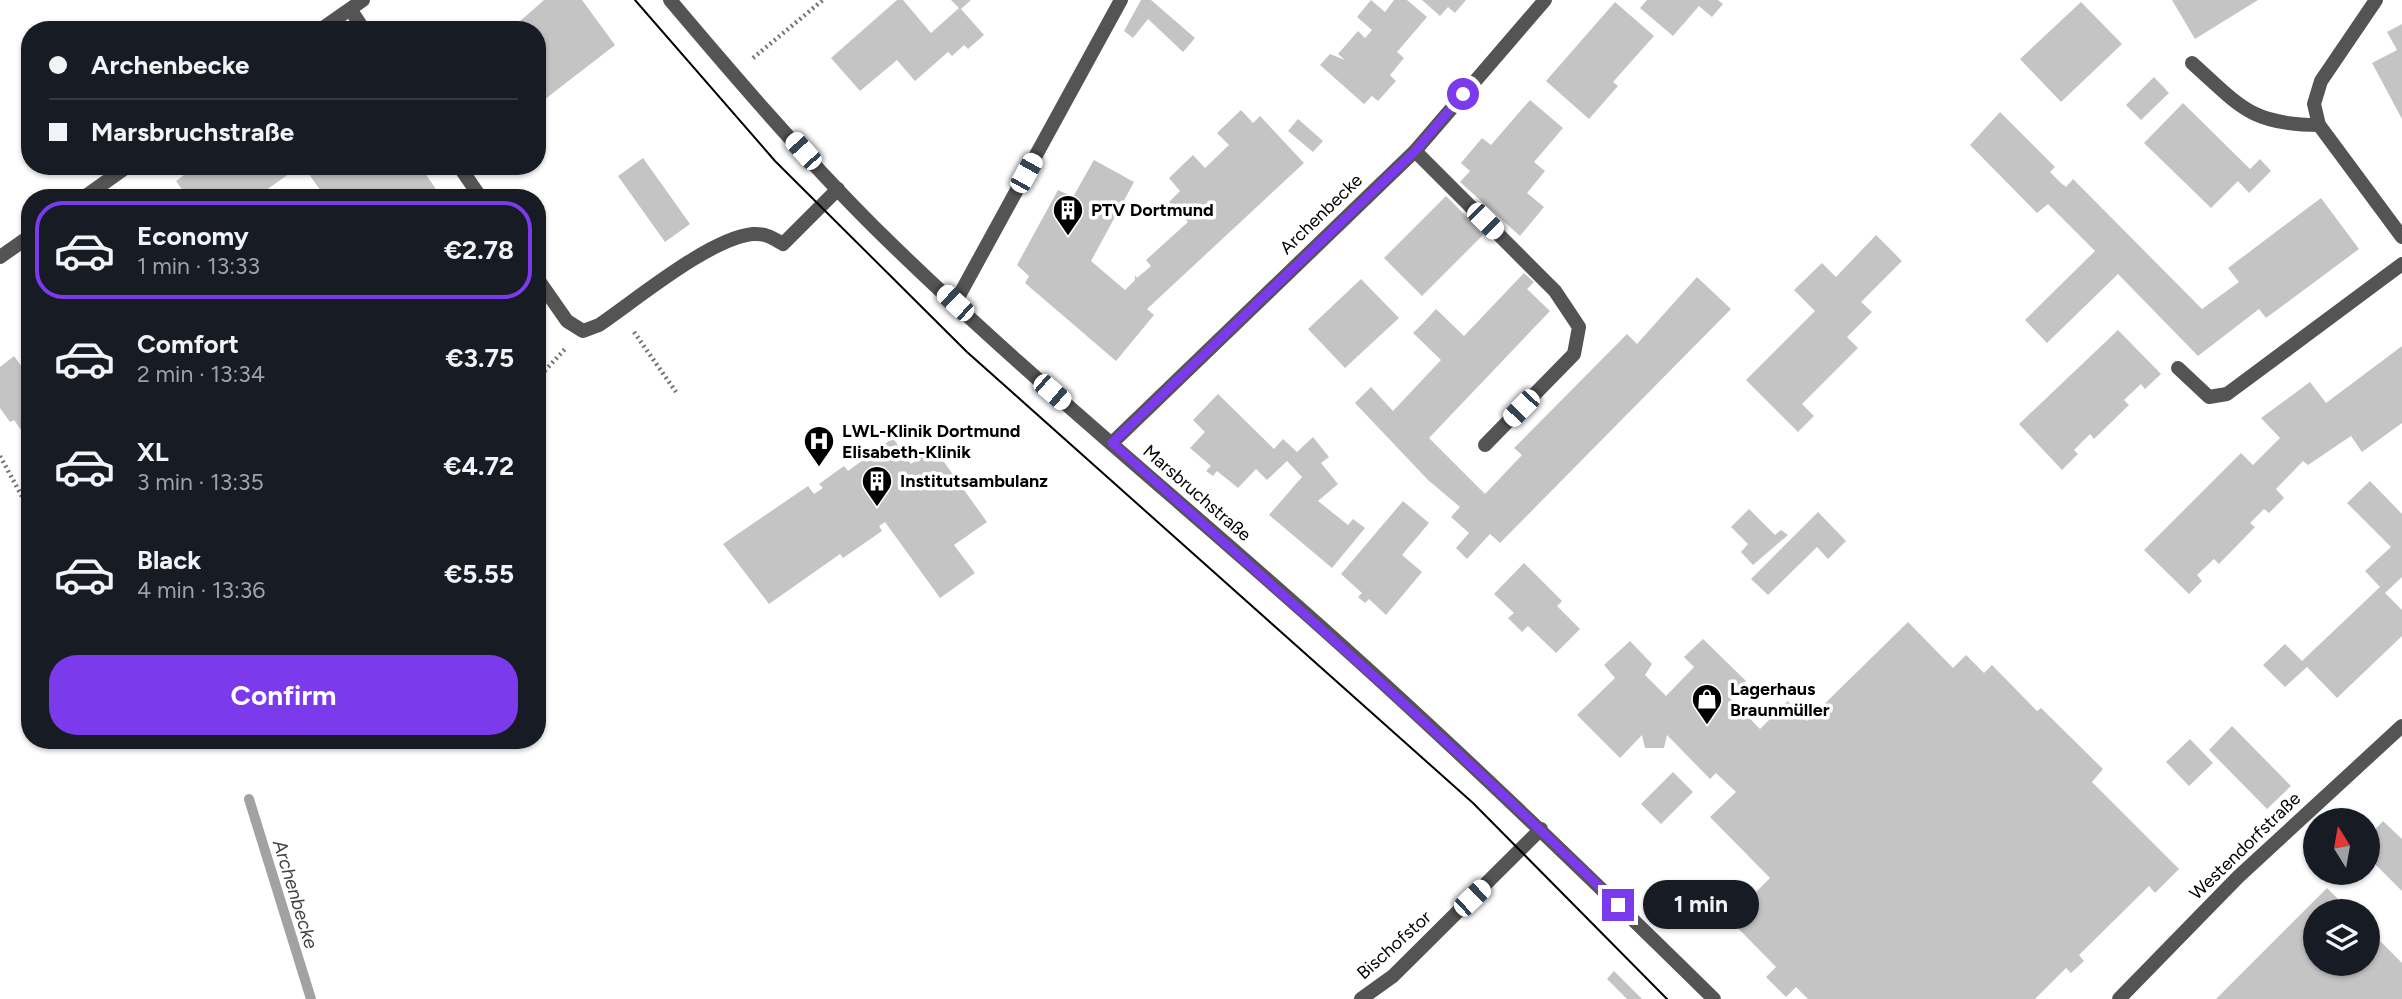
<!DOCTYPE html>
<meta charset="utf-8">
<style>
:root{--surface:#171b24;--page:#20242c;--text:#f1f3f6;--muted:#9ea1a6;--line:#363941;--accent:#7c3aed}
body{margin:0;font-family:Figtree,sans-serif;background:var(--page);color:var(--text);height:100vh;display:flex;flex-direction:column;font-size:26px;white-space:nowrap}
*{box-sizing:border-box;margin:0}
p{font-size:23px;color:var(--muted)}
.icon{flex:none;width:38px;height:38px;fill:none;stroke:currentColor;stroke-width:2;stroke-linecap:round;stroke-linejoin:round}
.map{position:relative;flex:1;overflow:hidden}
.panel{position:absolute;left:21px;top:189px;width:525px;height:560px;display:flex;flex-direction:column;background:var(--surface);border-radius:28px;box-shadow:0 2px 5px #0004}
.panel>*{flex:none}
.hud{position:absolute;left:21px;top:21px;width:525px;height:154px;border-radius:28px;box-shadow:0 2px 5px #0004;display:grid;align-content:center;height:154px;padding:0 28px;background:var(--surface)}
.needle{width:46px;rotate:349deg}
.buttons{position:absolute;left:2303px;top:808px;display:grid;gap:14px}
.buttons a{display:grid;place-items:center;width:77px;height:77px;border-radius:50%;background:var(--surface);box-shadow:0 2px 5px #0004;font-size:35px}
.end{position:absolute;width:32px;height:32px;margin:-16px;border:9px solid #7c3aed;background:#fff;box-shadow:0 0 0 4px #fff}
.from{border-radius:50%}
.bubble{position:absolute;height:49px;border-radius:24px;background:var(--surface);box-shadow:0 2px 5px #0004;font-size:23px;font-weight:700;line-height:49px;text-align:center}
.car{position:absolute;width:21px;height:42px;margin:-21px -10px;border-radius:9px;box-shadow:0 0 5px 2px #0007;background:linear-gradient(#fff 24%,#345 0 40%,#fff 0 76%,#345 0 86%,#fff 0)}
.hud b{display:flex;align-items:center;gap:24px;height:66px;font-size:26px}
.hud b+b{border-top:2px solid var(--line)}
.hud i{width:18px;height:18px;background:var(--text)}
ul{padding:12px 0 0;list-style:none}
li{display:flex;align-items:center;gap:21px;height:98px;margin:0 14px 10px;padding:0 14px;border:4px solid transparent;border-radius:28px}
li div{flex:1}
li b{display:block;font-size:26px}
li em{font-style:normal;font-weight:700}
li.active{border-color:var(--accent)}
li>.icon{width:63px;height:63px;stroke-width:1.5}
.cta{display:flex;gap:14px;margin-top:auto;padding:14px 28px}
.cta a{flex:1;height:80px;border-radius:28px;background:var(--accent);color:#fff;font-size:28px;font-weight:700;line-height:80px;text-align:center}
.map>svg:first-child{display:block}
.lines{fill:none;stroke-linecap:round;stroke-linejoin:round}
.stream{stroke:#a2a2a2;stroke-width:10}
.building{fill:#c4c4c4}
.path{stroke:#767676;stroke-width:4.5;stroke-dasharray:2 3.5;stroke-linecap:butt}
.service{stroke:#545454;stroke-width:14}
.minor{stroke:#545454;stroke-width:14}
.tertiary{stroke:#545454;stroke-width:14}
.tram{stroke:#000;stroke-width:2}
.route{stroke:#7c3aed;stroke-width:9}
.labels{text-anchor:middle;stroke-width:7;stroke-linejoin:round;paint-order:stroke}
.poi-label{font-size:18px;font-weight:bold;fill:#000;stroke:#fff;text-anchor:start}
.street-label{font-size:18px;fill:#000;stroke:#fff}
.water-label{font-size:19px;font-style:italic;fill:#434343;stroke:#fff}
</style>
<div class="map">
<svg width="2402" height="999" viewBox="0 0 2402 999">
<rect width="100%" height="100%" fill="#fff"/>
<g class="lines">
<!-- stream -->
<path class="stream" d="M249,799L311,999"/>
</g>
<!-- building -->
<path class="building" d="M544,0H582L615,45L540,103L537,99V30H510Z
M897,0H903L931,33L959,8L951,0H971L961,9L984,35L968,49L964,45L952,56L948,52L915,81L897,60L860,91L831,58Z
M1141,0H1151L1195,38L1183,52L1148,19L1133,38L1124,31Z
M1371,0L1385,12L1394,0H1407L1427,17L1397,52L1404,58L1390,75L1396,81L1378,101L1372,96L1364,104L1320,65L1330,54L1345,60L1338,54L1358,31L1365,38L1372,30L1357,17Z
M1422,0H1466L1455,13L1448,7L1440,16Z
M1647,0H1718L1723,4L1712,17L1699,6L1673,36L1640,8Z
M2172,0H2258L2195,39Z
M1615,2L1654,36L1613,82L1618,86L1589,119L1546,81Z
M2081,2L2122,44L2061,102L2020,59Z
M2402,24V119L2372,63L2397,50L2387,32Z
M2154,77L2169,93L2141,120L2126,105Z
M1530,100L1563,128L1534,162L1545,171L1527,193L1544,207L1520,236L1460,182L1470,171L1461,163L1482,138L1491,145Z
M2183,103L2250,169L2260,159L2271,171L2249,193L2238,181L2211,208L2144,143Z
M1241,110L1253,123L1260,116L1304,163L1147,309L1154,315L1116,361L1025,283L1029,276L1017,265L1058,190L1073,197L1094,160L1134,182L1091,261L1125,290L1135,280V275L1137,278L1151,266L1146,260L1188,222L1169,202L1180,191L1169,178L1193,155L1205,168L1229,145L1217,133Z
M2000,112L2055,167L2050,172L2061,183L2066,187L2073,179L2202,309L2239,282L2228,268L2321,198L2359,249L2266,318L2259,309L2198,356L2118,274L2047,343L2025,320L2095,251L2048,204L2037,213L1970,145Z
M1298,119L1323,141L1313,152L1288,131Z
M643,158L690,224L665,242L618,176Z
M196,166H300L255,198H188L176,181Z
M303,166H420L438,192L436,194L438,198H326Z
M1446,196L1484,234L1422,296L1384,258Z
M1876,235L1902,261L1861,302L1872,312L1847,337L1858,348L1802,404L1814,416L1798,432L1746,380L1815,311L1794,290L1822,263L1836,277Z
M1524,273L1534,282L1527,289L1550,311L1429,438L1485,494L1522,455L1514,448L1627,334L1637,344L1697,277L1731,309L1500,543L1490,534L1467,559L1456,548L1469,533L1451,517L1460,507L1428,480L1355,403L1371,387L1393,411L1441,360L1413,333L1425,321L1436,309L1464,336Z
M1361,279L1399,318L1345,368L1308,329Z
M2118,330L2161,374L2145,389L2141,384L2124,400L2129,405L2094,439L2090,434L2074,450L2078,454L2062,470L2019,424Z
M2402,346V423L2362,452L2351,436L2308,465L2303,461L2276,489L2284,498L2269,513L2264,509L2250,523L2255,527L2219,564L2214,559L2197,575L2202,581L2189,594L2144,550L2241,453L2253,465L2280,438L2261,418L2310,382L2326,403Z
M14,356L30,378V443L14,420L10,422L0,408V367Z
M1218,394L1274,449L1283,439L1297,452L1313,437L1329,457L1321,463L1338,484L1318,501L1348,525L1353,519L1365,528L1332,568L1269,515L1302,477L1287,461L1267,480L1256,469L1238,488L1217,471L1213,476L1206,471L1211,466L1190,448L1205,432L1193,420Z
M893,438L911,464L934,448L987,522L954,545L975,573L940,598L885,522L879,526L882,531L843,558L840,554L769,604L723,544L808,486L814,494L823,488L819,484L844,466L848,471Z
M2370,481L2402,514V577L2385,593L2402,610V636L2337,698L2307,667L2285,687L2263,665L2285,644L2302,661L2380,587L2365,571L2391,547L2347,503Z
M1403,501L1429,523L1402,555L1422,572L1386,615L1369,599L1365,603L1358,597L1362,593L1341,574Z
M1749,509L1775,535L1781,530L1788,535L1753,565L1741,552L1748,544L1731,527Z
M1818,512L1846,541L1828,559L1817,547L1768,595L1751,579Z
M1524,563L1562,601L1557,606L1580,629L1556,653L1528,626L1522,632L1508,618L1514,613L1494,594Z
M1908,622L1953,668L1966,655L1984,673L1992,665L2037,711L2041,708L2103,769L2092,782L2179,869L2155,893L2149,886L2079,955L2084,961L2071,973L2066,968L2035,999H1808L1796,987L1786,997L1766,977L1776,967L1729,919L1770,878L1710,817L1736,792L1716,773L1710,779L1667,735L1664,748H1645L1642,735L1620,758L1577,715L1615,678L1604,665L1630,641L1652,664L1645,675L1666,696L1694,667L1684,657L1703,639L1746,681L1729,697L1760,729L1788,701L1807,721Z
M2232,726L2291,786L2267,809L2209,750Z
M2190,739L2213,763L2189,786L2166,762Z
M1673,772L1693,792L1661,824L1641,804Z
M2383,821L2402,839V891L2368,857V837Z
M2327,888L2351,912H2315V964H2368V929L2402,963V999H2216Z
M1614,971L1642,999H1627L1607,979Z"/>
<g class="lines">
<!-- path -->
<path class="path" d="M753,58L823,0
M289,195L291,198
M634,332L676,392
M537,379L565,349
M0,456L30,511"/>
<!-- service -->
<path class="service" d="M350,9L364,30
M320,30L363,0
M2192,63C2240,106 2251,125 2319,125
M1415,151L1555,291L1579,327L1574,354L1485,445
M459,166L481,198
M83,198L128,166
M0,257L30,236
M537,278L567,321L583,331L599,325C636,300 710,238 753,234C765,233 773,238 783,244L838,189
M955,303L1121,0
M2178,368L2209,397L2227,394L2402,264"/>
<!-- minor -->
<path class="minor" d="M2376,0L2321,81L2314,104L2319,125L2402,237
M1112,443L1415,151L1545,0
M1361,999L1393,976L1541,829
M2119,999L2238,877L2402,726"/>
<!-- tertiary -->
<path class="tertiary" d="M670,0C736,78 802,155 874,227C1022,373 1185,504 1340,644C1468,759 1591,878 1714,999"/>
<!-- tram -->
<path class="tram" d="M635,0L775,161L967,352L1473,803L1667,999"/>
</g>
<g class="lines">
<!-- route -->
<path class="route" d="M1463,94L1415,151L1112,443C1283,595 1455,745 1618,905"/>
</g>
<!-- icons -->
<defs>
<g id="building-pin" transform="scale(1.575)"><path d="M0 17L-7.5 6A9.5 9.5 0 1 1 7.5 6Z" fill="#000" stroke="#fff"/><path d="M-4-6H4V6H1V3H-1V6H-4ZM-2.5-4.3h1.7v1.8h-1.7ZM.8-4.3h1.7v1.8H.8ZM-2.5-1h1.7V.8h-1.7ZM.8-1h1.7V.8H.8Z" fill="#fff"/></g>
<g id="hospital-pin" transform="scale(1.575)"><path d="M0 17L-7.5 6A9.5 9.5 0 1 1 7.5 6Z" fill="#000" stroke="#fff"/><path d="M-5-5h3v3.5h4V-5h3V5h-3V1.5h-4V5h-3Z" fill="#fff"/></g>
<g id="shop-pin" transform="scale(1.575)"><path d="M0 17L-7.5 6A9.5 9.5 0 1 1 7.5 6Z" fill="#000" stroke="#fff"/><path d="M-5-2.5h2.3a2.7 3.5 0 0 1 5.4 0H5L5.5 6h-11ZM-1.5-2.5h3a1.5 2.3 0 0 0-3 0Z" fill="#fff"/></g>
</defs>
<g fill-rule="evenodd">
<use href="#building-pin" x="1068" y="210"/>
<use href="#hospital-pin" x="819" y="441"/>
<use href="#building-pin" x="877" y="481"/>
<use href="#shop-pin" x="1707" y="699"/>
</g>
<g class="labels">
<!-- poi labels -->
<g class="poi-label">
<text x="1091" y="216">PTV Dortmund</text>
<text x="842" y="437">LWL-Klinik Dortmund<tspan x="842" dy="21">Elisabeth-Klinik</tspan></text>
<text x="900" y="487">Institutsambulanz</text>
<text x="1730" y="695">Lagerhaus<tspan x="1730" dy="21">Braunmüller</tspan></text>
</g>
<!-- street labels -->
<g class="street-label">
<text transform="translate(1321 214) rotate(-44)" y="6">Archenbecke</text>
<text transform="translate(1197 493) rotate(41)" y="6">Marsbruchstraße</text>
<text transform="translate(2245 846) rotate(-44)" y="6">Westendorfstraße</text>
<text transform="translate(1394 945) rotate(-42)" y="6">Bischofstor</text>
</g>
<!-- water labels -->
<g class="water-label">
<text transform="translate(296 894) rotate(73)" y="7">Archenbecke</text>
</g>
</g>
</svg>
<div class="buttons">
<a><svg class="needle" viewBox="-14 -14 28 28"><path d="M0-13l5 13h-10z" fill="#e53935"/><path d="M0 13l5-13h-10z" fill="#9ea1a6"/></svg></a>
<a><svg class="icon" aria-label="layers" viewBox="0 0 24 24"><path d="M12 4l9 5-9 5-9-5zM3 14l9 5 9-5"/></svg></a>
</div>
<i class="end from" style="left:1463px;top:94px"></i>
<i class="end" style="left:1618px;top:905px"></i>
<div class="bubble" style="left:1643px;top:880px;width:116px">1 min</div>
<i class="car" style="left:803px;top:151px;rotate:318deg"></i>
<i class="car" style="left:1026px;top:173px;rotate:29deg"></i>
<i class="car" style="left:1485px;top:221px;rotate:135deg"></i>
<i class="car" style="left:955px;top:303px;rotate:313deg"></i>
<i class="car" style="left:1052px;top:392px;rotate:131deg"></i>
<i class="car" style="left:1521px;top:408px;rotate:224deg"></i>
<i class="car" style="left:1472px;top:898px;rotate:46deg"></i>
<div class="hud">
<b><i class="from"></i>Archenbecke</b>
<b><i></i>Marsbruchstraße</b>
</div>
<section class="panel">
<ul>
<li class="active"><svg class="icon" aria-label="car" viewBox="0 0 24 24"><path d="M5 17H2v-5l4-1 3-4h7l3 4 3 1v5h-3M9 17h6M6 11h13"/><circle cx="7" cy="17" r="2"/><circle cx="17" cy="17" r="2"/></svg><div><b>Economy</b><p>1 min · 13:33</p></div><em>€2.78</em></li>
<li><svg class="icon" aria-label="car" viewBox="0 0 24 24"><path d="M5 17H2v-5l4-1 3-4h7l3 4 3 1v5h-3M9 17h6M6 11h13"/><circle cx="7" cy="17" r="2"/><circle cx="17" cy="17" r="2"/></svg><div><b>Comfort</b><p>2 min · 13:34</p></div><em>€3.75</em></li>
<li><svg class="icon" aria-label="car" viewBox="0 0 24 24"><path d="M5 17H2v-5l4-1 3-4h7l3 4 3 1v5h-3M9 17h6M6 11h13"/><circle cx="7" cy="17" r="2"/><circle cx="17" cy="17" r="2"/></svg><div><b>XL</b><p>3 min · 13:35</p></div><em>€4.72</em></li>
<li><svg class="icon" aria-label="car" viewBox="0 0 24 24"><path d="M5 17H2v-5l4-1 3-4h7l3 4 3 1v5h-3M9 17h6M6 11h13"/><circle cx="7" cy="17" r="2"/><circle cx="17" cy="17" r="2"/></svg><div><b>Black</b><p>4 min · 13:36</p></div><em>€5.55</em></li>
</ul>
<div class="cta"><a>Confirm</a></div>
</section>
</div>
